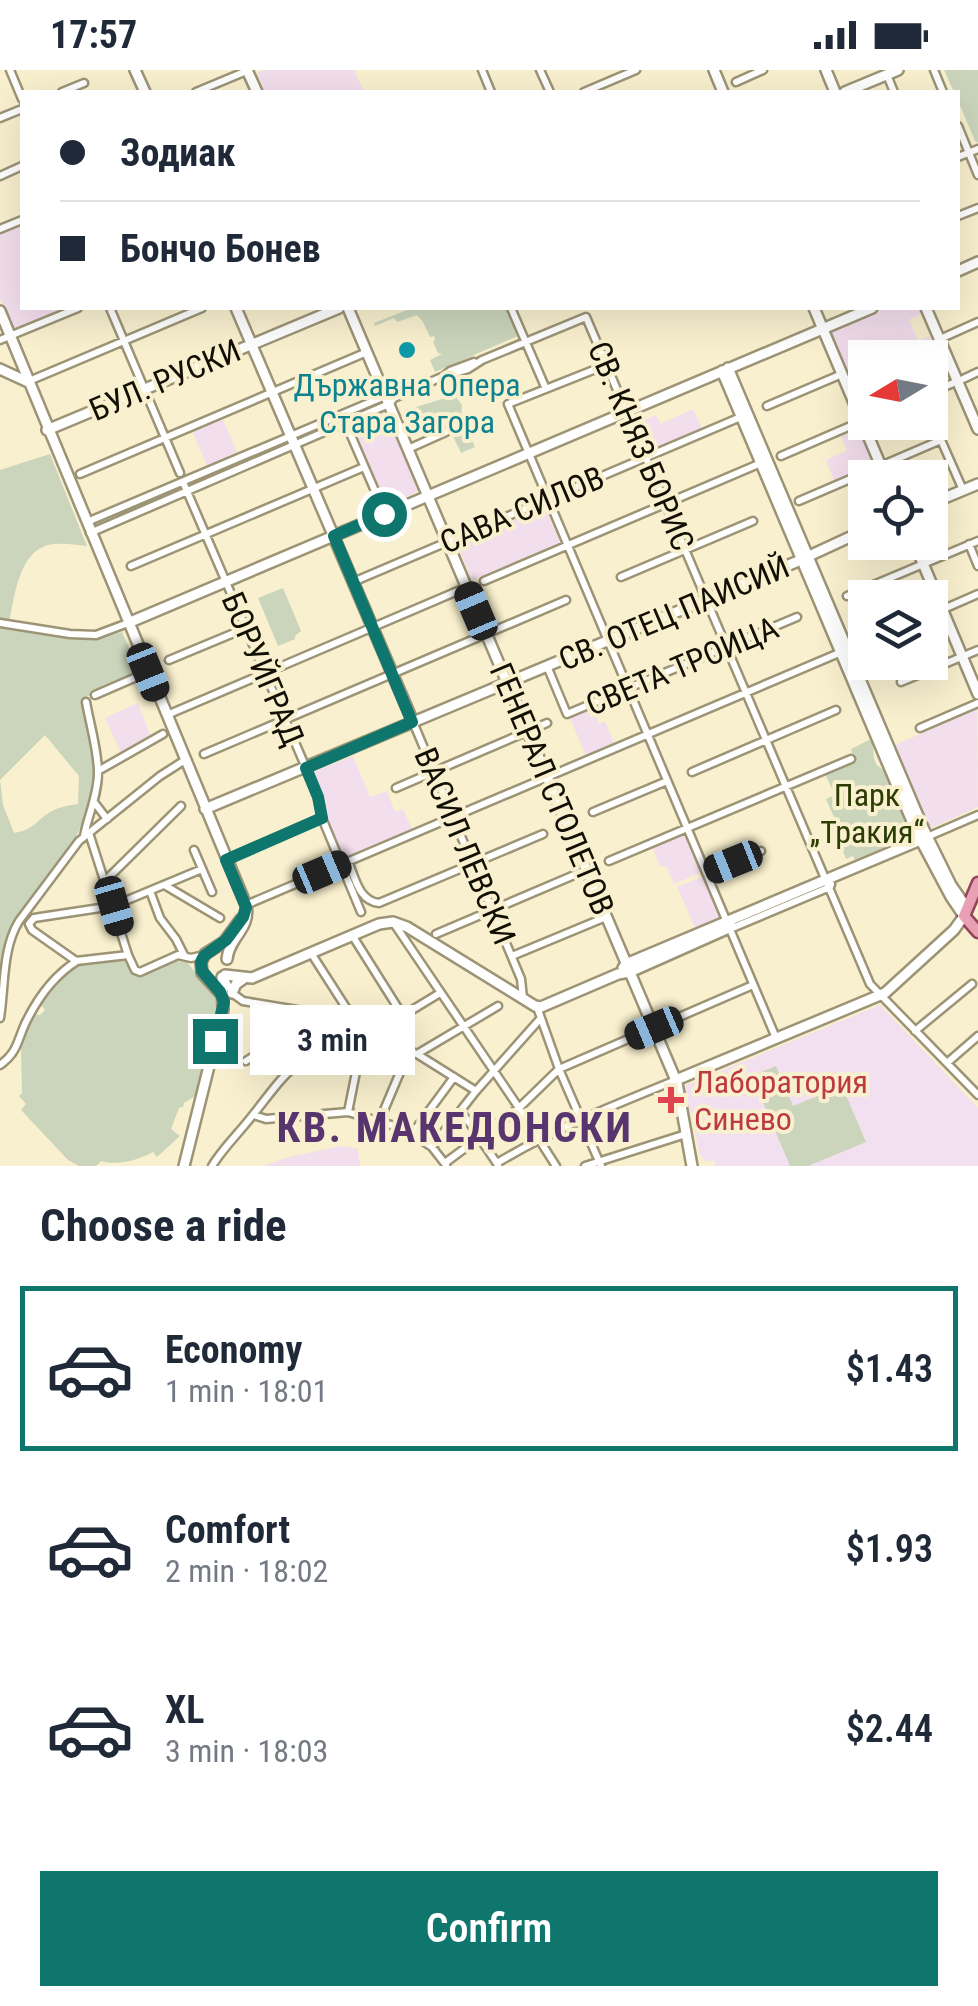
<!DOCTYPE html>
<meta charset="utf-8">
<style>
:root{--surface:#fff;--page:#f2f2f3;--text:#1f2937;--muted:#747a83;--line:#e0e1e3;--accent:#0f766e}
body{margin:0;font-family:"Roboto Condensed",sans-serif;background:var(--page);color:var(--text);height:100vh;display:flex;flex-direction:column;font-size:38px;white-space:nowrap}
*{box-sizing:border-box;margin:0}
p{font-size:32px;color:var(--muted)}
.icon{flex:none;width:55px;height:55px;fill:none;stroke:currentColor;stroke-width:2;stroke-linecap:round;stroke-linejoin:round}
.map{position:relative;height:1096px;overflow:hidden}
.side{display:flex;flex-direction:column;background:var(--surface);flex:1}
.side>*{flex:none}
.banner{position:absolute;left:20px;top:20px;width:940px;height:220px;border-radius:0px;box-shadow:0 10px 40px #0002;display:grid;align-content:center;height:220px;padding:0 40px;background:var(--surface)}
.needle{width:65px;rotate:260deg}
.controls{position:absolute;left:848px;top:270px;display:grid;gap:20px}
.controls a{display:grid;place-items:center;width:100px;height:100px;border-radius:0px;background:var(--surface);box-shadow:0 10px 40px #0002;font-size:50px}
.end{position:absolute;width:45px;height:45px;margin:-22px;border:12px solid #0f766e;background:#fff;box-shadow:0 0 0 5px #fff}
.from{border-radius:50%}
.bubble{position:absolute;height:70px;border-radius:0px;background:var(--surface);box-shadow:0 10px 40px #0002;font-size:32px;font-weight:600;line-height:70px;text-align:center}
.car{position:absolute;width:30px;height:60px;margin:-30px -15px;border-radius:12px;box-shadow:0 0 8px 2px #0007;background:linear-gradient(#222 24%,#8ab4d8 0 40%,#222 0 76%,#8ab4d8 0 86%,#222 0)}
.banner b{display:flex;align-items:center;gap:35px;height:95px;font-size:38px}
.banner b+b{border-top:2px solid var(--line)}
.banner i{width:25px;height:25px;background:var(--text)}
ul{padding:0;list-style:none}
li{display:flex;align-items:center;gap:30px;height:165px;margin:0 20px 15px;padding:0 20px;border:5px solid transparent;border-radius:0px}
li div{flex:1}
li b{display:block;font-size:38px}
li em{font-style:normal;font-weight:600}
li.on{border-color:var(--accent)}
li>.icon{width:90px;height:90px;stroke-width:1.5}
h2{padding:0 40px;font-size:45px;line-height:120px}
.cta{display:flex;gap:20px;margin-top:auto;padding:20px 40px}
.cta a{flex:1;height:115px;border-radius:0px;background:var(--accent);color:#fff;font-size:40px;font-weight:600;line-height:115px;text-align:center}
.status{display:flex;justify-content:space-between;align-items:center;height:70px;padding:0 50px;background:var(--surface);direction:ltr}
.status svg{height:28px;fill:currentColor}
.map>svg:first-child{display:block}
.education{fill:#f3deed}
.medical{fill:#f2dfef}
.green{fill:#cbd5bc;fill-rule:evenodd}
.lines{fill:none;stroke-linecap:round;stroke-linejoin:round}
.street-casing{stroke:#9c9475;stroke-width:11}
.secondary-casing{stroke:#9c9475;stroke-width:14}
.primary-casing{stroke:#934457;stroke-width:15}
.street{stroke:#fff;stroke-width:6}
.secondary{stroke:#fff;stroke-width:9}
.primary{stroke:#e8a0b5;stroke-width:10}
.route{stroke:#0f766e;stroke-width:12}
.culture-dot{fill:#0f9aa8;stroke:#f8f0ce;stroke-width:4}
.health-dot{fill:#e0444e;stroke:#f8f0ce;stroke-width:4}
.labels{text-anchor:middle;stroke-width:8;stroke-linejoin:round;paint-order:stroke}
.street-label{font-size:32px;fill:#120f04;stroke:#f8f0ce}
.culture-label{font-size:32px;fill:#0d838f;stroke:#f8f0ce}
.park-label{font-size:32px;fill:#2c3c03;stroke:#f8f0ce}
.health-label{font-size:32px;fill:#be3a42;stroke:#f8f0ce;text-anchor:start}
.district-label{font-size:42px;font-weight:bold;letter-spacing:2.5px;fill:#58356e;stroke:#f8f0ce}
</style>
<div class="status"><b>17:57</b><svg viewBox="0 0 49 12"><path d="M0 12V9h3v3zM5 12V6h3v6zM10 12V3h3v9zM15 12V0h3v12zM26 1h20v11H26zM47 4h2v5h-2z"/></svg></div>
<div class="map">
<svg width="978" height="1096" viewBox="0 0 978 1096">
<rect width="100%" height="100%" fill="#f8f0ce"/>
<!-- education -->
<path class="education" d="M265,0H354L364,22H265L257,3Z
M22,152V238H66L14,260L0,228V161Z
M885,238H919L921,244L909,250L918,271L929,266L948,308L930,316V288H865V302L851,307L830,261Z
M693,339L702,359L652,381L640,352L656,345L661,354Z
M384,340L418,421L385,438L349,355Z
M222,347L237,382L207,396L192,360Z
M858,358L874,395L835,412L826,390L847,381L841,365Z
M544,435L560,473L472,510L456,472Z
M138,633L150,665L121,683L105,648Z
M977,639L978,737L929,759L893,676Z
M587,640L591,648L596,646L599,654L605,651L614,674L586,686L570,648Z
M353,686L370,727L387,721L395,742L403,739L412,759L343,788L321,735L326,731L313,702Z
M684,763L700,803L674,814L667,797L660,796L652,776Z
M702,807L720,850L696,860L677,817Z
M341,1076L358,1079L360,1096H264L285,1088Z"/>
<!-- medical -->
<path class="medical" d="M880,935L978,1038V1096H716L714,1090L706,1092L700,1084L684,1016Z"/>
<!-- green -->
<path class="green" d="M944,0H978V72L976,73L958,31V22H954Z
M412,238H507L520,265L435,302L430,290L442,284L438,283L433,272L435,270L434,266L430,267L423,252L417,245L397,252L394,248L375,256L374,253Z
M455,325L462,335C459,350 469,364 475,377L461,383L449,358L428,367L416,337Z
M385,326L389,334L90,463L86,453Z
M50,384L87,476C77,475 65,473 54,474C19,477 15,526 9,553L0,552V400Z
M283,518L301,561L295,566V569L278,576L258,528Z
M0,558L93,569L103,568L122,562L141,604L86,627L96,702L90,736L75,769L12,862L0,938ZM45,665L79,706L78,734C69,735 60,737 52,741C36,750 34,760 14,763L3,735L0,710Z
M871,669C876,681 869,693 884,700L911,764L902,767V770L855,790L853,786L846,789L837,768L839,766L832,749L834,747L826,729L835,725L825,704L854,692L851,679Z
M129,889L137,903L143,905L177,891L187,892L221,935L195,1026L184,1033L183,1037L179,1038L171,1059L180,1066L157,1087L153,1082C138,1090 118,1096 101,1091L96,1096H79L68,1090L21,1040L26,1034L19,1026L22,1023L21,978L33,944L40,945L45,940L41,935L65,905L78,894Z
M776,996L793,1036L842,1016L866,1072L808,1096H790L752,1006Z"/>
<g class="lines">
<!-- street casing -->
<g class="street-casing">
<path id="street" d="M10,0L22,29
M482,0L491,22
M540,0L550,22
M934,0L943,22
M887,5L894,22
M736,12L763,0
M62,22L84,13
M196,22L249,0
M584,22L636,0
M0,48L22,39
M958,56L978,105
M958,87L978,79
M0,106L22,96
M958,146L978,138
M0,159L22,150
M110,238L180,403
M511,238L546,319
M940,269L978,252
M0,270L78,238
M606,295L508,334L776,968
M445,305L450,301L474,292
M963,309L978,302
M29,311L202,238
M930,323L958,311
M767,336L842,304
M346,354L385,444
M408,379L446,362
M781,386L862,351
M80,404L367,282
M183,412L306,698L318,727L322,748L361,842
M799,431L941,370L963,420
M87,452L385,326L389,327
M90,463L389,334L394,328L444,306L468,299L482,290L586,247L870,914L978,1025
M969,474L978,496
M131,496L364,397
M621,507L753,451
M484,511L761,393
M353,512L743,346
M847,526L978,471
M930,545L978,524
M0,553L70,564L96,565L128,553
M169,590L246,558
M547,596L567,644L797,547
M901,612L978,580
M95,625L148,602
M167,645L467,517
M413,652L521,909L523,928
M920,658L978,633
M204,684L566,530
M98,701L163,664
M692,702L836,640
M396,718L547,653
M94,732L107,749
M593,742L667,711
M89,763L128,885
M84,766C88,745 98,725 98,703C98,680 90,655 86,632
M927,767L978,745
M194,780L212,822
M227,789L322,748
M348,791C355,808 359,831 379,833L543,764
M609,791L851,689
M202,799L113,836L34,848L29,854L32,860L76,891L128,885L135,900L140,902L178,885L191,888L204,885
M706,803L761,781
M105,811L181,736
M166,816L220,848
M150,821L160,848L176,869L184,885
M246,835L865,572
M393,852L519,1038L556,1096
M730,859L830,817L831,814
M436,864L586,800
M352,865L403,946
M512,886L606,847
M225,909L232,923L243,931L339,947L351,959L417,984L476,1021
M537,937L559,999L601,1096
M0,948C5,916 2,879 19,851L79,771L160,706L185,690
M915,961L972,914
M417,984L498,936
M246,991L263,980L294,940
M947,993L978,966
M0,995C17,983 17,972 25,954C37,929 53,906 77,891
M460,1041L469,1052L498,1095
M348,1042L361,977L366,968L440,923
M254,1045L266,1049L348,1042L401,1058L412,1064L432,1077L446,1095
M379,1052L409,981
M412,1064L454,1007
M432,1077L476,1021L540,949
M445,1093L519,1038L559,999L753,915
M497,1093C554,1059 614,1035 676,1010
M212,1096C223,1078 239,1063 252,1046C267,1028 281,1006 300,992C323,976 346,982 354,950L311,883
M585,1096L686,1064"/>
</g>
<!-- secondary casing -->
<g class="secondary-casing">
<path id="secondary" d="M135,0L145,22
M247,0L257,22
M714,0L723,22
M826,0L835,22
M845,22L898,0
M958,201L978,192
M236,238L413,652
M348,238L677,1013L692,1096
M814,238L886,408
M926,238L978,359
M0,241L246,835C251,859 229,867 227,889
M728,298L924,760L951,815L967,838
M0,299L28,312
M47,360L339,238
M930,434L978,414
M914,472L978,624
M128,553L872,238
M205,739L796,492L865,460
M623,898L626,894L925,768
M225,905L252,908L379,854L393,852L407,857L535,936L541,937L618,904L630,902L729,858L731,850
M232,923L236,914L243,909
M221,924L202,903L201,892L205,884L224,872L241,849
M676,1010L885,923L954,860L964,846L951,827L917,763L722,301
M184,1096L223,940L222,907"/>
</g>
<!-- primary casing -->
<g class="primary-casing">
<path id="primary" d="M978,813L964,846L978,862"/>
</g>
<!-- street -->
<use href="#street" class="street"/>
<!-- secondary -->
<use href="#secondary" class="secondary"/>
<!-- primary -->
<use href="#primary" class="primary"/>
</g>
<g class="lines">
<!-- route -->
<path class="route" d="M215,971L224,932L220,922L202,901L201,892L204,886L226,870L243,847L246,837L226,790L322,748L318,727L306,698L412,652L334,466L384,444"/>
</g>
<!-- markers -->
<circle class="culture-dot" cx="407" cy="280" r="10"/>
<path class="health-dot" d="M666 1015h10v10h10v10h-10v10h-10v-10h-10v-10h10z"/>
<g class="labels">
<!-- street labels -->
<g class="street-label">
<text transform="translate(165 310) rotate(-23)" y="11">БУЛ. РУСКИ</text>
<text transform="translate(641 376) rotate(67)" y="11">СВ. КНЯЗ БОРИС</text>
<text transform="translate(522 440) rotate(-23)" y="11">САВА СИЛОВ</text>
<text transform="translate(674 543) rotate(-23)" y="11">СВ. ОТЕЦ ПАИСИЙ</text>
<text transform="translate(682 596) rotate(-23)" y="11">СВЕТА ТРОИЦА</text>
<text transform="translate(263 599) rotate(67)" y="11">БОРУЙГРАД</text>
<text transform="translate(552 719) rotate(67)" y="11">ГЕНЕРАЛ СТОЛЕТОВ</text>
<text transform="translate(465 776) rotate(67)" y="11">ВАСИЛ ЛЕВСКИ</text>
</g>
<!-- culture labels -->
<g class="culture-label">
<text x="407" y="326">Държавна Опера<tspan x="407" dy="37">Стара Загора</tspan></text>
</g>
<!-- park labels -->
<g class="park-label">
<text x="867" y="736">Парк<tspan x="867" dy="37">„Тракия“</tspan></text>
</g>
<!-- health labels -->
<g class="health-label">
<text x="694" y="1023">Лаборатория<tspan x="694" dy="37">Синево</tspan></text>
</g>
<!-- district labels -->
<g class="district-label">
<text x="455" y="1072">КВ. МАКЕДОНСКИ</text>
</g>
</g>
</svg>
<div class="controls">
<a><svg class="needle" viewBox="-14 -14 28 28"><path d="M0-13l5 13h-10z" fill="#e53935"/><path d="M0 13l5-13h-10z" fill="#747a83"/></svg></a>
<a><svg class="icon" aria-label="locate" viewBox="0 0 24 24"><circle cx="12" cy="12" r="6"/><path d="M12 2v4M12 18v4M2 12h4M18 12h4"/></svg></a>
<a><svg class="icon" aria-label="layers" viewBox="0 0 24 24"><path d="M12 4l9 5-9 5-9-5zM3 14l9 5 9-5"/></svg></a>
</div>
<i class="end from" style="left:384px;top:444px"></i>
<i class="end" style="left:215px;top:971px"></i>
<div class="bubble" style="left:250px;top:935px;width:165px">3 min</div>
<i class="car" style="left:476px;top:541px;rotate:337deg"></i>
<i class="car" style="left:148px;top:602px;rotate:158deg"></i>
<i class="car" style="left:733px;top:792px;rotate:248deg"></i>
<i class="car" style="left:322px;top:802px;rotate:67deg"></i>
<i class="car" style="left:114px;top:836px;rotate:164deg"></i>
<i class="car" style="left:654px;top:958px;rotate:247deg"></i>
<div class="banner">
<b><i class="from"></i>Зодиак</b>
<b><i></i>Бончо Бонев</b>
</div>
</div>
<section class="side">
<h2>Choose a ride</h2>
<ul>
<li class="on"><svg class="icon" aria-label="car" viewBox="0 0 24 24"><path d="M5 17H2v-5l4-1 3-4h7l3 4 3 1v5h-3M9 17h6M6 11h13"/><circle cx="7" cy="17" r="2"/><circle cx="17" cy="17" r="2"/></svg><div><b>Economy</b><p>1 min · 18:01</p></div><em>$1.43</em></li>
<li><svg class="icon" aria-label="car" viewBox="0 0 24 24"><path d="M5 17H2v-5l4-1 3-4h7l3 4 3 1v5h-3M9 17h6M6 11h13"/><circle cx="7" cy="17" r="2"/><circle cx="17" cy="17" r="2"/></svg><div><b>Comfort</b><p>2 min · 18:02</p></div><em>$1.93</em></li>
<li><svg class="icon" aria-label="car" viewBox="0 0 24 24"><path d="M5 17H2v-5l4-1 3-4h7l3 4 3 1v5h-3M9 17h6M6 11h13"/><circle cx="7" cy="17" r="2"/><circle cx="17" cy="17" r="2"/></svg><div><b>XL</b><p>3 min · 18:03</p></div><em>$2.44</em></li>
</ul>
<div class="cta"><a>Confirm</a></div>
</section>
